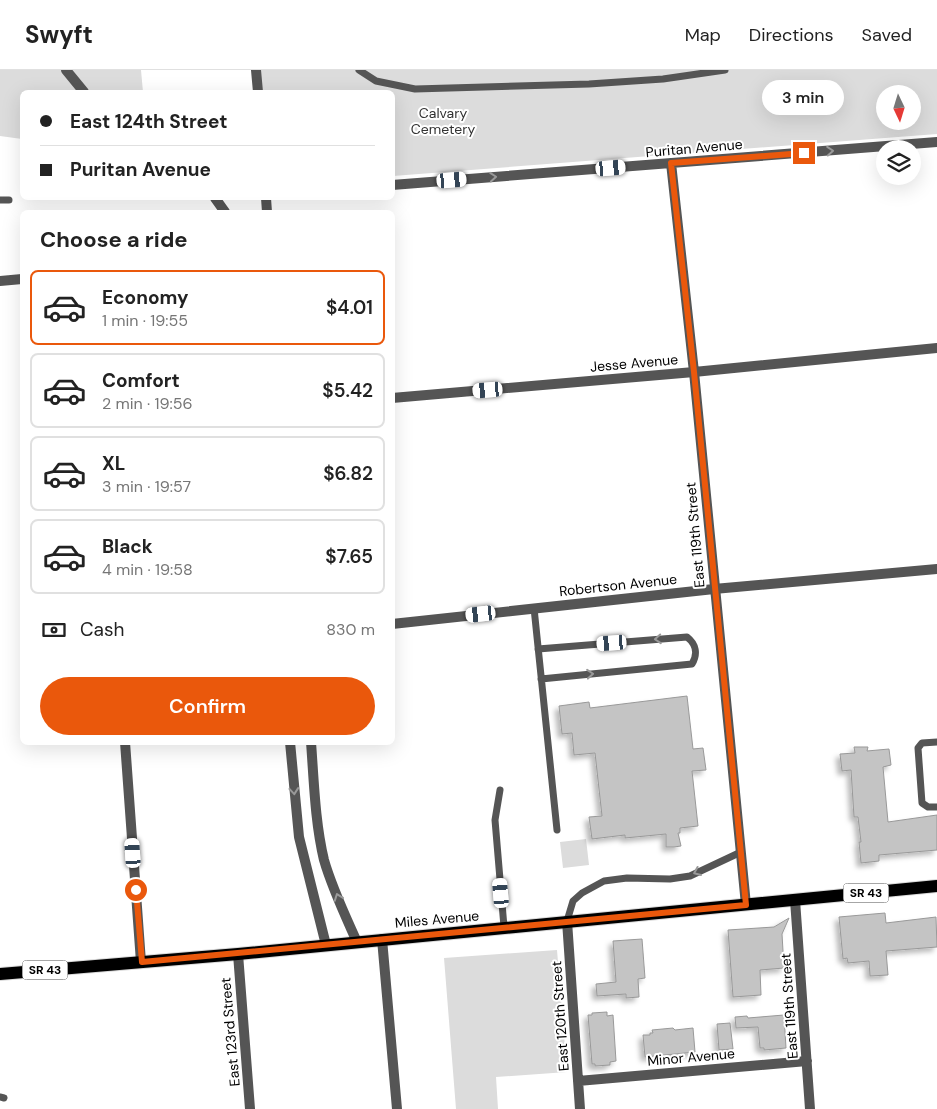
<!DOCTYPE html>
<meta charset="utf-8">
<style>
:root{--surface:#fff;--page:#f6f6f6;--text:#222;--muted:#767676;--line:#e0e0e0;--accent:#ea580c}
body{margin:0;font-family:"DM Sans",sans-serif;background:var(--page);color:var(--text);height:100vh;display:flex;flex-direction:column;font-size:19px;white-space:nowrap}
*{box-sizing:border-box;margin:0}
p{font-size:16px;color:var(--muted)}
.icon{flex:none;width:28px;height:28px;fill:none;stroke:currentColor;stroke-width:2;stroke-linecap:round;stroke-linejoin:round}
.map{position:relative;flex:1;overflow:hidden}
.sheet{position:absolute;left:20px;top:140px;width:375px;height:535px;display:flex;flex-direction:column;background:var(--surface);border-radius:8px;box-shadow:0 5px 20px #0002}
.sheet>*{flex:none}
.guide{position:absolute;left:20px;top:20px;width:375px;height:110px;border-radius:8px;box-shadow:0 5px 20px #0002;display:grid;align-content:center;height:110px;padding:0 20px;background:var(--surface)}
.needle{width:32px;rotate:176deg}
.controls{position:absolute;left:876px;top:15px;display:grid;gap:10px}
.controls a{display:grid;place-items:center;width:45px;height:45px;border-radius:50%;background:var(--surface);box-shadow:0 5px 20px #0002;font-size:25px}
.end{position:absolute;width:22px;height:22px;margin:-11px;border:6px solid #ea580c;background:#fff;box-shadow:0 0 0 2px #fff}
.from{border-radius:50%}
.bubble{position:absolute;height:35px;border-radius:18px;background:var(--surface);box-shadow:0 5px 20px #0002;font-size:16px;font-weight:600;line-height:35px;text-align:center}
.car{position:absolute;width:15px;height:30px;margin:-15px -8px;border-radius:6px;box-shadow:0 0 4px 1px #0007;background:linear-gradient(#fff 24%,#345 0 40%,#fff 0 76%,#345 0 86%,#fff 0)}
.guide b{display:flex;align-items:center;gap:18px;height:48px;font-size:19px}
.guide b+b{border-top:1px solid var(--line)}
.guide i{width:12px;height:12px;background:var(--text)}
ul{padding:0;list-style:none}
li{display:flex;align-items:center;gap:15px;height:75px;margin:0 10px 8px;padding:0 10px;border:2px solid var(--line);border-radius:8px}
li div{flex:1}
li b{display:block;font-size:19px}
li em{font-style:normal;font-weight:600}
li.selected{border-color:var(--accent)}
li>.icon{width:45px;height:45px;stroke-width:1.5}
h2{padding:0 20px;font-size:22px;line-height:60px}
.pay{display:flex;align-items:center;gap:12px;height:55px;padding:0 20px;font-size:19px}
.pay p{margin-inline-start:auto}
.cta{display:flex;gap:10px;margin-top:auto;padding:10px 20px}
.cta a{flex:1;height:58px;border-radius:30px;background:var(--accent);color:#fff;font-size:20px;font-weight:600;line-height:58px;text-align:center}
header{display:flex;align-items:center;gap:30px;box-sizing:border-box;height:70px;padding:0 25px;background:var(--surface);border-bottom:1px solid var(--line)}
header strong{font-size:24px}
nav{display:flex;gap:28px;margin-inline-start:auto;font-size:18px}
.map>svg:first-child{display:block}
.green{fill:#dcdcdc;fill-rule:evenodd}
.building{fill:#c4c4c4;stroke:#999;filter:url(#shadow)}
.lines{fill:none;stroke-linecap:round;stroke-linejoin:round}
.primary-casing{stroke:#dbdbdb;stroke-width:14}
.lane{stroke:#555;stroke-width:7}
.street{stroke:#555;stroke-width:10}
.primary{stroke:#000;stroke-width:12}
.oneway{stroke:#999}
.route{stroke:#ea580c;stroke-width:6}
.labels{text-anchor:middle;stroke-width:4;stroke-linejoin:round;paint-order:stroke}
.shield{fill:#fff;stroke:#4c4c4c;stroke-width:1}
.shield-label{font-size:12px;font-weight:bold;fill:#000}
.park-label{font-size:14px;fill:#333;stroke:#fff}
.street-label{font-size:14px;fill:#000;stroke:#fff}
</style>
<header>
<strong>Swyft</strong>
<nav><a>Map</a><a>Directions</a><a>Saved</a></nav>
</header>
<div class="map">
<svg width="937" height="1039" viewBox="0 0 937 1039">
<defs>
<filter id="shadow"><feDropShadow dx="-4" dy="4" stdDeviation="2.5" flood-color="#0004"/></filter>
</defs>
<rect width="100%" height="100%" fill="#fff"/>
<!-- green -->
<path class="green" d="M0,0H141L143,22H22V69L0,66Z
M260,0H937V64L393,106L392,22H262ZM885,24H912V51H885Z
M586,769L589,795L563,798L560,772Z
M557,880L567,1002L496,1007L498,1039H456L444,888Z"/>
<!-- building -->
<path class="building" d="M687,626L693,679L703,678L706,700L692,701L698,756L680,758V763H678L681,776L674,777H666V764L625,768V765L592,769L589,747L602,746L595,683L574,685L572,663L562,664L559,636L589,632L590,638Z
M854,677H868L867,681L889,679L891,695L883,697L888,752L937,745V780L879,785V791L861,793L859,772H861L858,747H854L851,700L842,701L840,684L855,683Z
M885,843L886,853L936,847L937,877L886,881L888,905L870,906L869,891L848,893L847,888L843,889L839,847Z
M789,848L782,864L784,898L760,900L761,925L733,927L728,860L774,857Z
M642,869L645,908L638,909L639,927L626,928V924L597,926L596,914L616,912L613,871Z
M607,942V946L613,945L616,991L610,992V995L595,996V994H592L588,945H592V943Z
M784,945L786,978L764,980V978H760L758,957L736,958L735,947L747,946L748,948Z
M730,953L733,979L719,980L717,954Z
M673,958L675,960L693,958L695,982L645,987L643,965H650V963H653L652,960Z"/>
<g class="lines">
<!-- primary casing -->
<g class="primary-casing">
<path id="primary" d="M0,904L238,884L937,816"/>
</g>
<!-- lane -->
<path class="lane" d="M359,0L376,11L415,19L589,14L663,9L725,0
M0,130H9
M534,538L557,760
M538,579L687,567C696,574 698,584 692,594L541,609
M937,672L922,673L918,678L922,733L928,737H937
M500,720L495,750L504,857
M567,851L573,831L582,823L604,811L627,808L670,809L690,806L741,782
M0,1027L4,1028"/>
<!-- street -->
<path class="street" d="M66,0L84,22
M256,0L258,22
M671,93L694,302L746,835
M392,115L937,72
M215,128L225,142
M266,128L267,142
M0,211L22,209
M392,328L694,302L937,278
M392,554L714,519L937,499
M125,672L141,892
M290,672L299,767L326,875
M311,672C314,712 315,752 324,790C332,818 345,845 357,872
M795,830L810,1039
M567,851L580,1039
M382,869L397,1039
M238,884L250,1039
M578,1011L807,991"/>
<!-- primary -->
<use href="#primary" class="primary"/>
</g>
<!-- one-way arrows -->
<defs><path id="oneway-chevron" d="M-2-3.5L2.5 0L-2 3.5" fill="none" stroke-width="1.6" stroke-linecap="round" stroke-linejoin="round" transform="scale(1.25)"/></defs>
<g class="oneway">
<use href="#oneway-chevron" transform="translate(830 81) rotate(-4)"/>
<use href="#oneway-chevron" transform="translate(493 107) rotate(-5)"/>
<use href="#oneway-chevron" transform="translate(658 569) rotate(176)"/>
<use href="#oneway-chevron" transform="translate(590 604) rotate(-5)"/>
<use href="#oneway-chevron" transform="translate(294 721) rotate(85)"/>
<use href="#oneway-chevron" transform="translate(697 802) rotate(157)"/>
<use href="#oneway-chevron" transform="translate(338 827) rotate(-110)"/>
</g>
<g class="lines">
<!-- route -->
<path class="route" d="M136,820L142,892L746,835L694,302L671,93L804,83"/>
</g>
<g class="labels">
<!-- shield labels -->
<g class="shield">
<rect x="843.5" y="813.5" width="45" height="19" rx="4"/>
<rect x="22.5" y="890.5" width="45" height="19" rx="4"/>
</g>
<g class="shield-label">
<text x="866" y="827">SR 43</text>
<text x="45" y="904">SR 43</text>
</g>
<!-- park labels -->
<g class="park-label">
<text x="443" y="48">Calvary<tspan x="443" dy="16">Cemetery</tspan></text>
</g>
<!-- street labels -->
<g class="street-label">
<text transform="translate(694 78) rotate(-5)" y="5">Puritan Avenue</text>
<text transform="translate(634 293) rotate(-5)" y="5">Jesse Avenue</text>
<text transform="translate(695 465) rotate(-95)" y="5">East 119th Street</text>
<text transform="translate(618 515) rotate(-6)" y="5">Robertson Avenue</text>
<text transform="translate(437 849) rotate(-5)" y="5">Miles Avenue</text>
<text transform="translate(789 936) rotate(-94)" y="5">East 119th Street</text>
<text transform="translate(560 946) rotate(-94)" y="5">East 120th Street</text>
<text transform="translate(230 962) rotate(-95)" y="5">East 123rd Street</text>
<text transform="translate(691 987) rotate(-5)" y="5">Minor Avenue</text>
</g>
</g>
</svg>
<div class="controls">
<a><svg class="needle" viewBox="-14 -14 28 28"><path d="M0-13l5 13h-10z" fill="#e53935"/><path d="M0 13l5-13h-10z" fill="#767676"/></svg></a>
<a><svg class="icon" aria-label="layers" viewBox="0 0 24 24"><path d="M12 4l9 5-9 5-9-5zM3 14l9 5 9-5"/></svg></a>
</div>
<i class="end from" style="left:136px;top:820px"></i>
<i class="end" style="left:804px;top:83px"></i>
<div class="bubble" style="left:762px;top:10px;width:82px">3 min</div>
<i class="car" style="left:611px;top:98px;rotate:85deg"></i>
<i class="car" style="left:452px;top:110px;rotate:85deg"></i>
<i class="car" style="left:488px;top:320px;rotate:265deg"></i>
<i class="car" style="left:481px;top:544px;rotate:264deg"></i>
<i class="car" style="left:612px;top:573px;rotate:266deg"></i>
<i class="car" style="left:133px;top:783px;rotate:356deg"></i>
<i class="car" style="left:501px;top:823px;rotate:355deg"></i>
<div class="guide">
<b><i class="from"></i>East 124th Street</b>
<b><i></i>Puritan Avenue</b>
</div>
<section class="sheet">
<h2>Choose a ride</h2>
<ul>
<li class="selected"><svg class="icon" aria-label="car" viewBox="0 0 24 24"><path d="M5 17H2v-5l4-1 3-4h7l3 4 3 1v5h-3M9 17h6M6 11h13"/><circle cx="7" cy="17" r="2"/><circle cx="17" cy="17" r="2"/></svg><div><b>Economy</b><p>1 min · 19:55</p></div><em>$4.01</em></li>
<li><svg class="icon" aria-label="car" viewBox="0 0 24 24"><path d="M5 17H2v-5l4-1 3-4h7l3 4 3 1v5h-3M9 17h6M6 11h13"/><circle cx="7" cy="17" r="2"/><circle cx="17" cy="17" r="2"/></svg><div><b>Comfort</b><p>2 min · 19:56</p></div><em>$5.42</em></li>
<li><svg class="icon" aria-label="car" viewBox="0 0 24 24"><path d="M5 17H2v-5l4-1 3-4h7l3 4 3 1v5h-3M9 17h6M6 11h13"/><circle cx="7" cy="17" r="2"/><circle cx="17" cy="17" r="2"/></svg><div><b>XL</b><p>3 min · 19:57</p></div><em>$6.82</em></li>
<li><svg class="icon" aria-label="car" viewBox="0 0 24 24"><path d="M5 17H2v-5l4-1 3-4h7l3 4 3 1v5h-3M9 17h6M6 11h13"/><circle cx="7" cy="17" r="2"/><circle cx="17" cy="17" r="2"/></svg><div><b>Black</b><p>4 min · 19:58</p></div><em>$7.65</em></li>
</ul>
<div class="pay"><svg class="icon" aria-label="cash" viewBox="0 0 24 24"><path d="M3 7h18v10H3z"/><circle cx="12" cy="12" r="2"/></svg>Cash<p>830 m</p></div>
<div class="cta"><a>Confirm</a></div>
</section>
</div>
